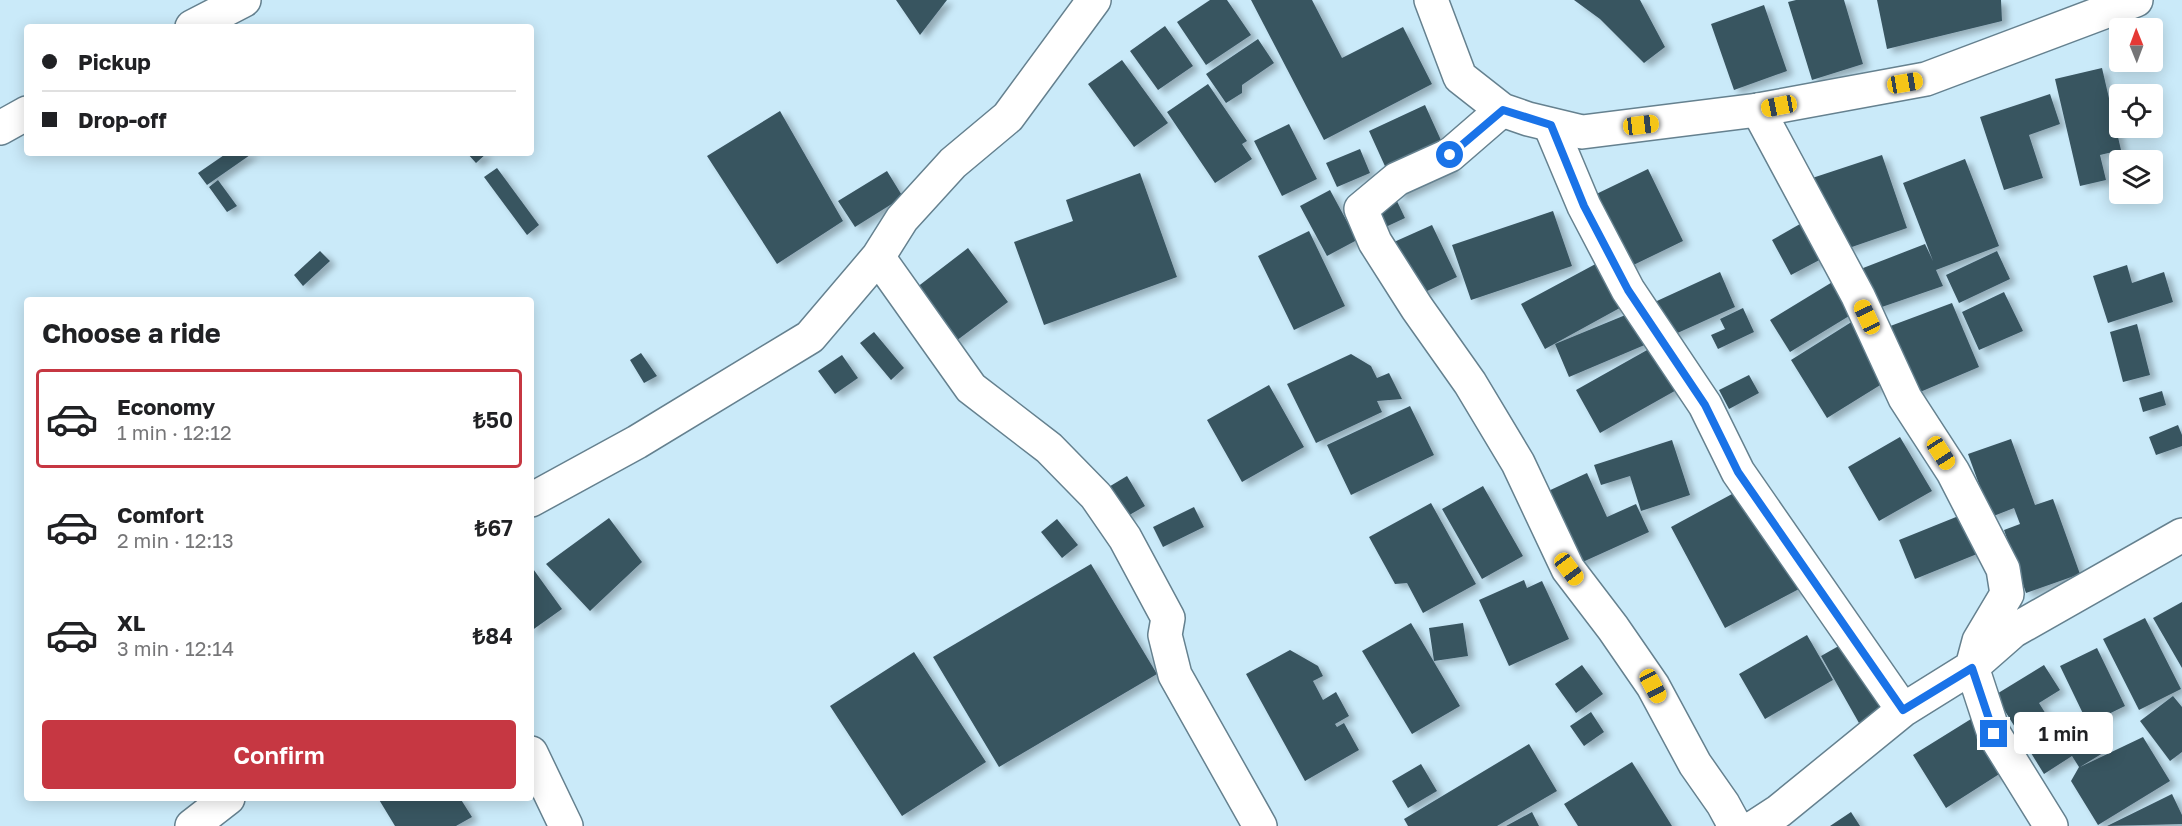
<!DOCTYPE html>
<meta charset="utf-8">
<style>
:root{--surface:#fff;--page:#f2f2f2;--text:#202124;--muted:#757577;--line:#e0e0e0;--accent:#c63742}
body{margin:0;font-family:"Golos Text",sans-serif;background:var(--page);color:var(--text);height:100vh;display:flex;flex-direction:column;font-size:22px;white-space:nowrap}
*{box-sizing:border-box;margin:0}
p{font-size:20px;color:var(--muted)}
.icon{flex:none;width:33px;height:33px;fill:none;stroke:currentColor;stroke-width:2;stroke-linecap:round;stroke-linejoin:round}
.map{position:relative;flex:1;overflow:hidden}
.panel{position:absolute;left:24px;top:297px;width:510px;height:504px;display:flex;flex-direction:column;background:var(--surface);border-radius:6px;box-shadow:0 3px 15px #0003}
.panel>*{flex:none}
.banner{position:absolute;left:24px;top:24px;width:510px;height:132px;border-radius:6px;box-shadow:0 3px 15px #0003;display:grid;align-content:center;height:132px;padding:0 18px;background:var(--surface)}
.needle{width:39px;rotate:359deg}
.buttons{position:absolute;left:2109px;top:18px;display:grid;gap:12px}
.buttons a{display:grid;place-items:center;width:54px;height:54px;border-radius:6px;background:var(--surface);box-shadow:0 3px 15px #0003;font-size:30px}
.end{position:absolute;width:27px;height:27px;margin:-14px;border:8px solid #1a73e8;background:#fff;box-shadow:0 0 0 3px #fff}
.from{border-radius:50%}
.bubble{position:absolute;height:42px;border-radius:6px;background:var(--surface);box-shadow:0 3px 15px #0003;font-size:20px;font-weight:600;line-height:42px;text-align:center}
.car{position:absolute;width:18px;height:36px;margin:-18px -9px;border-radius:8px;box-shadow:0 0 4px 2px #0007;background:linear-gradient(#f5c518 24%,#345 0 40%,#f5c518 0 76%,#345 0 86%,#f5c518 0)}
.banner b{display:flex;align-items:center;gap:21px;height:57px;font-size:22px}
.banner b+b{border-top:2px solid var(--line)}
.banner i{width:15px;height:15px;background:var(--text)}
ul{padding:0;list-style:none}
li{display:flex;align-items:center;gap:18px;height:99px;margin:0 12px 9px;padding:0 6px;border:3px solid transparent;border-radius:6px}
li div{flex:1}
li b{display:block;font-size:22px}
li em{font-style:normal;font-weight:600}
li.active{border-color:var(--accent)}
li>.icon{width:54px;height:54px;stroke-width:1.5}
h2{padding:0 18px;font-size:27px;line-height:72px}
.button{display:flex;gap:12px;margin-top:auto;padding:12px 18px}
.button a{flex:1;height:69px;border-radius:6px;background:var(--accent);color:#fff;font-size:24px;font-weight:600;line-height:69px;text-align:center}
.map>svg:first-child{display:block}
.building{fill:#395461;filter:url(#shadow)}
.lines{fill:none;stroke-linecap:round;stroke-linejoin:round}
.minor-casing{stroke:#65818f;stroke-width:36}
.secondary-casing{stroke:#65818f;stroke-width:36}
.minor{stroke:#fff;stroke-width:33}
.secondary{stroke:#fff;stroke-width:33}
.route{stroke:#1a73e8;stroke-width:8}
</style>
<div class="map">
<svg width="2182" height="826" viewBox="0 0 2182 826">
<defs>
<filter id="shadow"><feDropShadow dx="6" dy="4" stdDeviation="3" flood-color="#0004"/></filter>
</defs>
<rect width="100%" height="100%" fill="#caeaf9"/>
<!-- building -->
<path class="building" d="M896,0H947L920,35Z
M1210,0H1227L1251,35L1206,65L1177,22Z
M1251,0H1312L1342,58L1403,27L1432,84L1324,140Z
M1574,0H1640L1665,47L1644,63L1600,19Z
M1796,0H1844L1863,64L1812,80L1788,2Z
M1877,0H2001L2002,21L1887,49Z
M1764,5L1787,71L1734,90L1711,24Z
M1165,26L1193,66L1158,90L1130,51Z
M1258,39L1274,63L1242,85V93L1226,103L1206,74Z
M1122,60L1168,123L1134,147L1088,84Z
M2102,68L2121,150L2100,155L2106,180L2080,186L2055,79Z
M1208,84L1247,141L1242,144L1252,159L1215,183L1167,112Z
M2050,94L2060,124L2029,135L2043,178L2004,190L1980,117Z
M1425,105L1455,171L1399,197L1369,131Z
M780,111L843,221L777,264L707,156Z
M1289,124L1317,179L1282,196L1254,141Z
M1360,149L1370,173L1337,187L1326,163Z
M227,153H253L207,185L198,173Z
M467,153H487L476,163Z
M1882,155L1907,228L1846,249L1782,188Z
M1965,159L1999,246L1936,270L1943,286L1876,309L1858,270L1925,244L1933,261L1903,183Z
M497,168L539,225L527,235L484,177Z
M1648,169L1683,241L1621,271L1586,199Z
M887,171L903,197L855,227L838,201Z
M1140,173L1177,277L1044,325L1014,242L1073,221L1066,200Z
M218,180L237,206L227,212L209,187Z
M1330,190L1357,240L1327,256L1300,206Z
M1395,197L1405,218L1362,238L1352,217Z
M1553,211L1572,266L1471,300L1452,245Z
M1807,220L1827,256L1791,275L1772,240Z
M1432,225L1457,277L1410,299L1385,246Z
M1309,231L1345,306L1294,330L1258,256Z
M968,248L1008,302L952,344L912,291Z
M320,251L330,261L303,286L294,275Z
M1997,251L2010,279L1959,303L1946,275Z
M1603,260L1627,304L1545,349L1521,304Z
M2127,265L2132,283L2164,272L2173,302L2108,323L2093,276Z
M1720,272L1735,307L1662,340L1646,306Z
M1834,281L1854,313L1790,352L1770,320Z
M2004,292L2023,331L1979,350L1962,312Z
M1952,303L1979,367L1913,395L1885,328Z
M1743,308L1754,332L1718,349L1711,335L1725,329L1720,319Z
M1640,309L1654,341L1569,377L1555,344Z
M1853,321L1890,379L1827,418L1791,360Z
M2137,324L2150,375L2123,382L2110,332Z
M874,332L904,368L891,380L860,343Z
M1656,345L1680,388L1600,433L1576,390Z
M641,353L657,376L644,383L630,360Z
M1351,354L1371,366L1377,378L1389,373L1402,399L1377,401L1382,412L1316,443L1287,384Z
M842,355L858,378L835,394L818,371Z
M1749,375L1759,393L1729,409L1719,390Z
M1269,385L1304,447L1242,482L1207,420Z
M2162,391L2166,405L2143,412L2139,398Z
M1410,406L1434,455L1351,495L1327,445Z
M2178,425L2182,435V446L2156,455L2149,437Z
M1900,437L1932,491L1879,521L1848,467Z
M2011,439L2035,505L2053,499L2080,574L2026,593L2004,530L2020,524L2014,508L1991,517L1968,454Z
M1672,440L1690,495L1641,511L1630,476L1601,485L1594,465Z
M1587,473L1607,517L1636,504L1649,532L1576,565L1544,493Z
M1127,476L1145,506L1119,521L1102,491Z
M1483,486L1523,556L1482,579L1442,509Z
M1745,487L1799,589L1725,628L1671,527Z
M1431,503L1476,584L1423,613L1407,583L1395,584L1369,537Z
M1194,507L1204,527L1163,547L1153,527Z
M1966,513L1982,552L1915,579L1899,540Z
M609,518L642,562L590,611L546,564Z
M1057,519L1078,545L1062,558L1041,532Z
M1091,564L1157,674L999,767L933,657Z
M531,566L562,609L531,631Z
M1524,580L1527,588L1542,581L1569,639L1509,666L1479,600Z
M2182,602V668L2153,618Z
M2145,618L2181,689L2139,710L2103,639Z
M1411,623L1460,706L1412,734L1362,651Z
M1463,623L1468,656L1434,661L1429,628Z
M1807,635L1833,680L1765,719L1739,674Z
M1844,643L1889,705L1859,723L1821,656Z
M2097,648L2125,706L2088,724L2060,666Z
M1290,650L1318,666L1323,676L1313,681L1323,700L1336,692L1349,716L1335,724L1337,727L1344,723L1359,750L1305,781L1246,674Z
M914,652L986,762L902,816L830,706Z
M1582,665L1603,694L1576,713L1555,684Z
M2044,665L2060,690L2039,703L2059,735L2071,728L2080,742L2092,735L2103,753L2080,767L2143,737L2170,781L2098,825L2071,781L2079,767L2072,756L2044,774L1995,695Z
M2173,696L2182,707V752L2170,761L2140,721Z
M1591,712L1604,732L1584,746L1570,726Z
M1971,719L2004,771L1946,808L1913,755Z
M1529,744L1557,791L1497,826H1408L1404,819Z
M1632,762L1672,826H1578L1564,804Z
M1421,764L1437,791L1408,808L1392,781Z
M2172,794L2182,815V824L2107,826Z
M378,798H460L472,817L456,826H395Z
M1532,812L1539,826H1506Z
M1851,812L1860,826H1830Z"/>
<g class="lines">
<!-- minor casing -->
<g class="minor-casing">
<path id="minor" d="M192,27L244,0
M1502,110L1450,155L1397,179L1361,209L1375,242L1417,308L1470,383L1518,463L1568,569L1613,628L1653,686L1695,764L1723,804L1735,826
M1758,110L1858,296L1905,398L1953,472L2003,569L2007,594L1979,641L1972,667L1994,734L2051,826
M1550,125L1584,206L1628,290L1705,405L1738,472L1903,710
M0,128L27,113
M878,257L971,388L1049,448L1096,496L1125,538L1168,618L1165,635L1175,675L1260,826
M531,500L637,442L810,337L878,257L902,219L953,163L1008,117L1094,0
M531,753L566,826
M192,826L228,798
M1756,826L1779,811L1903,710L1972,667L2013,631L2182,535"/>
</g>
<!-- secondary casing -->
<g class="secondary-casing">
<path id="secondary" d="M1431,0L1460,77L1502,110L1528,119L1582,132L1758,110L1926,79L2136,0"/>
</g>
<!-- minor -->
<use href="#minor" class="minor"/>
<!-- secondary -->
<use href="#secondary" class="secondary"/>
</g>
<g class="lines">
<!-- route -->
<path class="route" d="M1450,155L1503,110L1551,125L1584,206L1628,290L1705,405L1738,472L1903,710L1972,668L1994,734"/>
</g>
</svg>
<div class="buttons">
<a><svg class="needle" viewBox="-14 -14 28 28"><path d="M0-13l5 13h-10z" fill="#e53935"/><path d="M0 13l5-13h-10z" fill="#757577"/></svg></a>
<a><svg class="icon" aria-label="locate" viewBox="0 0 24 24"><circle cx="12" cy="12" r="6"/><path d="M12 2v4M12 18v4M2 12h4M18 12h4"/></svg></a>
<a><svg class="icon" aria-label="layers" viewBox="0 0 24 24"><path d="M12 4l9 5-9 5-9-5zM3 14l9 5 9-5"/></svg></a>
</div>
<i class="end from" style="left:1450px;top:155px"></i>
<i class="end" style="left:1994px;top:734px"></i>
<div class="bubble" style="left:2014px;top:712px;width:99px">1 min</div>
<i class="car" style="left:1905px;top:83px;rotate:80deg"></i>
<i class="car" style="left:1779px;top:106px;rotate:259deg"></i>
<i class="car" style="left:1641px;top:125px;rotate:83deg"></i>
<i class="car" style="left:1867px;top:317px;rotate:335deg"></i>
<i class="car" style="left:1941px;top:453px;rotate:147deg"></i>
<i class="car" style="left:1569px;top:569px;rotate:143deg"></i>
<i class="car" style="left:1653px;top:686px;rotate:152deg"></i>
<div class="banner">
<b><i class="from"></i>Pickup</b>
<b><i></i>Drop-off</b>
</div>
<section class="panel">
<h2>Choose a ride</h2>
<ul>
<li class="active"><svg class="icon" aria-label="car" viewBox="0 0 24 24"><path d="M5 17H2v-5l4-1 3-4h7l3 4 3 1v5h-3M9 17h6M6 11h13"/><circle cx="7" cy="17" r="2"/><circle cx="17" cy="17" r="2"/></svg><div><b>Economy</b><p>1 min · 12:12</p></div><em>₺50</em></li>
<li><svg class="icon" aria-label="car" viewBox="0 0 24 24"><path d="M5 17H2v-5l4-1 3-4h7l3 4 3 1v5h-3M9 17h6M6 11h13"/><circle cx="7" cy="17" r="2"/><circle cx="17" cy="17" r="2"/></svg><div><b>Comfort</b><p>2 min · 12:13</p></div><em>₺67</em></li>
<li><svg class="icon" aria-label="car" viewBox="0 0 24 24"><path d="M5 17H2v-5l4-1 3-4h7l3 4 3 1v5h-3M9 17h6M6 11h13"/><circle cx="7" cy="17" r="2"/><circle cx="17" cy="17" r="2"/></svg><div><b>XL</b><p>3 min · 12:14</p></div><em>₺84</em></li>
</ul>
<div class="button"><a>Confirm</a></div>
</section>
</div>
